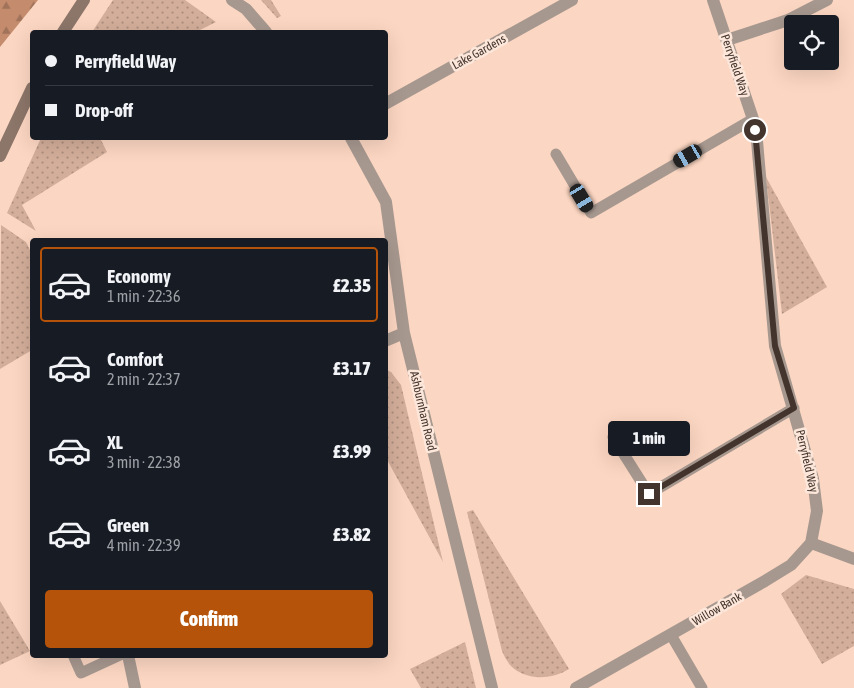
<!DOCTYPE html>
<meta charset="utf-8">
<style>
:root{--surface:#171b24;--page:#20242c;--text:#f1f3f6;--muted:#9ea1a6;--line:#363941;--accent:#b45309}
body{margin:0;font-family:"Asap Condensed",sans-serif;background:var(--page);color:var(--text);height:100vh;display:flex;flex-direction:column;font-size:19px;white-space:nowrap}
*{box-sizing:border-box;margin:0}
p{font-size:16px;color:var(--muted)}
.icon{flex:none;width:28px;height:28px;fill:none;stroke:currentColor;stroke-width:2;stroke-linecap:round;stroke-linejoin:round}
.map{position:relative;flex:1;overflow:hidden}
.details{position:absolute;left:30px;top:238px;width:358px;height:420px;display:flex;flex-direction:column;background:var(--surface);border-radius:5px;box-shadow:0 5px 20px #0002}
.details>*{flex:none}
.hud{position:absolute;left:30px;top:30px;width:358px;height:110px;border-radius:5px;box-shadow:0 5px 20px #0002;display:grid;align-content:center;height:110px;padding:0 15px;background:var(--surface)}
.controls{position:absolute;left:784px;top:15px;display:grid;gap:10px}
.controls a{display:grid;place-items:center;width:55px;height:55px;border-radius:5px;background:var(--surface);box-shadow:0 5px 20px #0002;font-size:25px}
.end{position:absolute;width:22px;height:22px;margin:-11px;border:6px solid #43352d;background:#fff;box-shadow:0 0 0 2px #fff}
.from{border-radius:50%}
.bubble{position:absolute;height:35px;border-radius:5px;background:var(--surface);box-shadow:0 5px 20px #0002;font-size:16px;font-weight:800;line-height:35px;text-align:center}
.car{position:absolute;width:15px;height:30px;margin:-15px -8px;border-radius:6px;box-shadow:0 0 4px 1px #0007;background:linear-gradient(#222 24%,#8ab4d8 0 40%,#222 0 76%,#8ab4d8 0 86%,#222 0)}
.hud b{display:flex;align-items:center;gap:18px;height:48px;font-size:19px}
.hud b+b{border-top:1px solid var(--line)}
.hud i{width:12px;height:12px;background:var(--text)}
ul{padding:9px 0 0;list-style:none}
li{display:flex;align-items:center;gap:15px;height:75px;margin:0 10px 8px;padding:0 5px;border:2px solid transparent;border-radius:5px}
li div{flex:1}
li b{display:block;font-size:19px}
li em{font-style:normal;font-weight:800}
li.selected{border-color:var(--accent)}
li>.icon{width:45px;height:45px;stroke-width:1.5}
.action{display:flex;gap:10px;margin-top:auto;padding:10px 15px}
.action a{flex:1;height:58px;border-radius:5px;background:var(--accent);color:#fff;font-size:20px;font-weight:800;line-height:58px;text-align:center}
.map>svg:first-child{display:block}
.grass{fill:url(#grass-dots)}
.forest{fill:url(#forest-firs)}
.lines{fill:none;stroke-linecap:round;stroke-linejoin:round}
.lane{stroke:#a7988f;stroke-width:11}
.street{stroke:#a7988f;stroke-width:12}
.secondary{stroke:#8c7569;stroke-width:12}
.route{stroke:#43352d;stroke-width:6}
.labels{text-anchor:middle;stroke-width:5;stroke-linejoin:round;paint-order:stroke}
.street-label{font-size:12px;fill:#43352d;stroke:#fde7db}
</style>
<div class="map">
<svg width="854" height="688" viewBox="0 0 854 688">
<defs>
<pattern id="grass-dots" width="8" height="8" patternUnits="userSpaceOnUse" patternTransform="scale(1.25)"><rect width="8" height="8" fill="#d3ae9a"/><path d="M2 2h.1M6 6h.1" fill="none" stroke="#ad8e7e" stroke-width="1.8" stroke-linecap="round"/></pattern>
<pattern id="forest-firs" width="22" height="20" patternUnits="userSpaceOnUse" patternTransform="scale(1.25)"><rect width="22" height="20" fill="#c48c6d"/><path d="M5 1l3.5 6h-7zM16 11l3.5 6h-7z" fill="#a1735a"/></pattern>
</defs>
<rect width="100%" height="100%" fill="#fbd6c2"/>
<!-- grass -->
<path class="grass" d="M113,0H185L216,22L196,32H92Z
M261,0H271L281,16L277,18Z
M41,138H100L107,152L22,205L36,231L7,213Z
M766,177L827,287L782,314Z
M1,225L26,242L32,254V350L0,369Z
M385,369L391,372L401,385L443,562L385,456Z
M473,510L569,669C552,680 525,681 510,665C507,661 504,656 502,651L467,512Z
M806,575L854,589V646L822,664L781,594Z
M0,601L30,651L0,665Z
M465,642L476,688H421L410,669Z"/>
<!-- forest -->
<path class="forest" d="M0,0H38L0,47Z"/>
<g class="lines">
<!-- lane -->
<path class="lane" d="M556,154L591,213L753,119
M613,437L649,494L794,408
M671,635L702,688
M73,655L81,673L120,655"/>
<!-- street -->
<path class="street" d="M232,0L246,9L266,32
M713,0L753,119L757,141L775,346L813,479L817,511L811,543
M727,40L788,20L827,0
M385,104L572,0
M351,138L386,202L404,333L492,688
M385,341L404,333
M128,655L135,688
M576,688L765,581L791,565L811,543L854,559"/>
<!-- secondary -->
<path class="secondary" d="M63,32L84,0
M0,156L32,88"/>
</g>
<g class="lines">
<!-- route -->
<path class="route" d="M649,494L794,408L775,346L755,130"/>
</g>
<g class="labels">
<!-- street labels -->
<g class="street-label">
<text transform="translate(479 52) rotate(-29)" y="4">Lake Gardens</text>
<text transform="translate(735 65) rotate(71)" y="4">Perryfield Way</text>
<text transform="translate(423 411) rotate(77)" y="4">Ashburnham Road</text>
<text transform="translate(807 461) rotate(77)" y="4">Perryfield Way</text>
<text transform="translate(717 609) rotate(-30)" y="4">Willow Bank</text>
</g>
</g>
</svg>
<div class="controls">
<a><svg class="icon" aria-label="locate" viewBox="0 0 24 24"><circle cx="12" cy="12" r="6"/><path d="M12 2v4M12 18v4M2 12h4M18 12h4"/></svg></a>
</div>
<i class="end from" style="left:755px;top:130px"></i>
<i class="end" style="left:649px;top:494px"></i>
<div class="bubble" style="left:608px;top:421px;width:82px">1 min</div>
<i class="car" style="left:688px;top:156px;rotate:240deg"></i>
<i class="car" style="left:582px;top:198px;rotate:149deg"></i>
<div class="hud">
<b><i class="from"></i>Perryfield Way</b>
<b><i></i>Drop-off</b>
</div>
<section class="details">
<ul>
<li class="selected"><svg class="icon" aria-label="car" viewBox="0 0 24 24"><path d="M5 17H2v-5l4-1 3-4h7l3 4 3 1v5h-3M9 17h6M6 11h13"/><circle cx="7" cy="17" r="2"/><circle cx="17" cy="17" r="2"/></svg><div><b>Economy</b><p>1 min · 22:36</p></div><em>£2.35</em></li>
<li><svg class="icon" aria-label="car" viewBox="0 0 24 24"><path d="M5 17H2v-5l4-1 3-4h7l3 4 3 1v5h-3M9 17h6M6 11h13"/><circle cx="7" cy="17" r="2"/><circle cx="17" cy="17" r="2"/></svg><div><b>Comfort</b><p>2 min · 22:37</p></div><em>£3.17</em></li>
<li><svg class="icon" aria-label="car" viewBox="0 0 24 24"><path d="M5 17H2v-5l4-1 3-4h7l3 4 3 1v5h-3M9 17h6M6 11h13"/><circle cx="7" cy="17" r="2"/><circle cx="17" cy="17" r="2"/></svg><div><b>XL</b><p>3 min · 22:38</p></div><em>£3.99</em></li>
<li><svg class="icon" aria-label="car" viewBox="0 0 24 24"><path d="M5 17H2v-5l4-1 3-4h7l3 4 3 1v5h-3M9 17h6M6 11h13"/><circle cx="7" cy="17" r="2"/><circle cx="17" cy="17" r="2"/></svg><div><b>Green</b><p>4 min · 22:39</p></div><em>£3.82</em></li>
</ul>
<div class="action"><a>Confirm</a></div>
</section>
</div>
